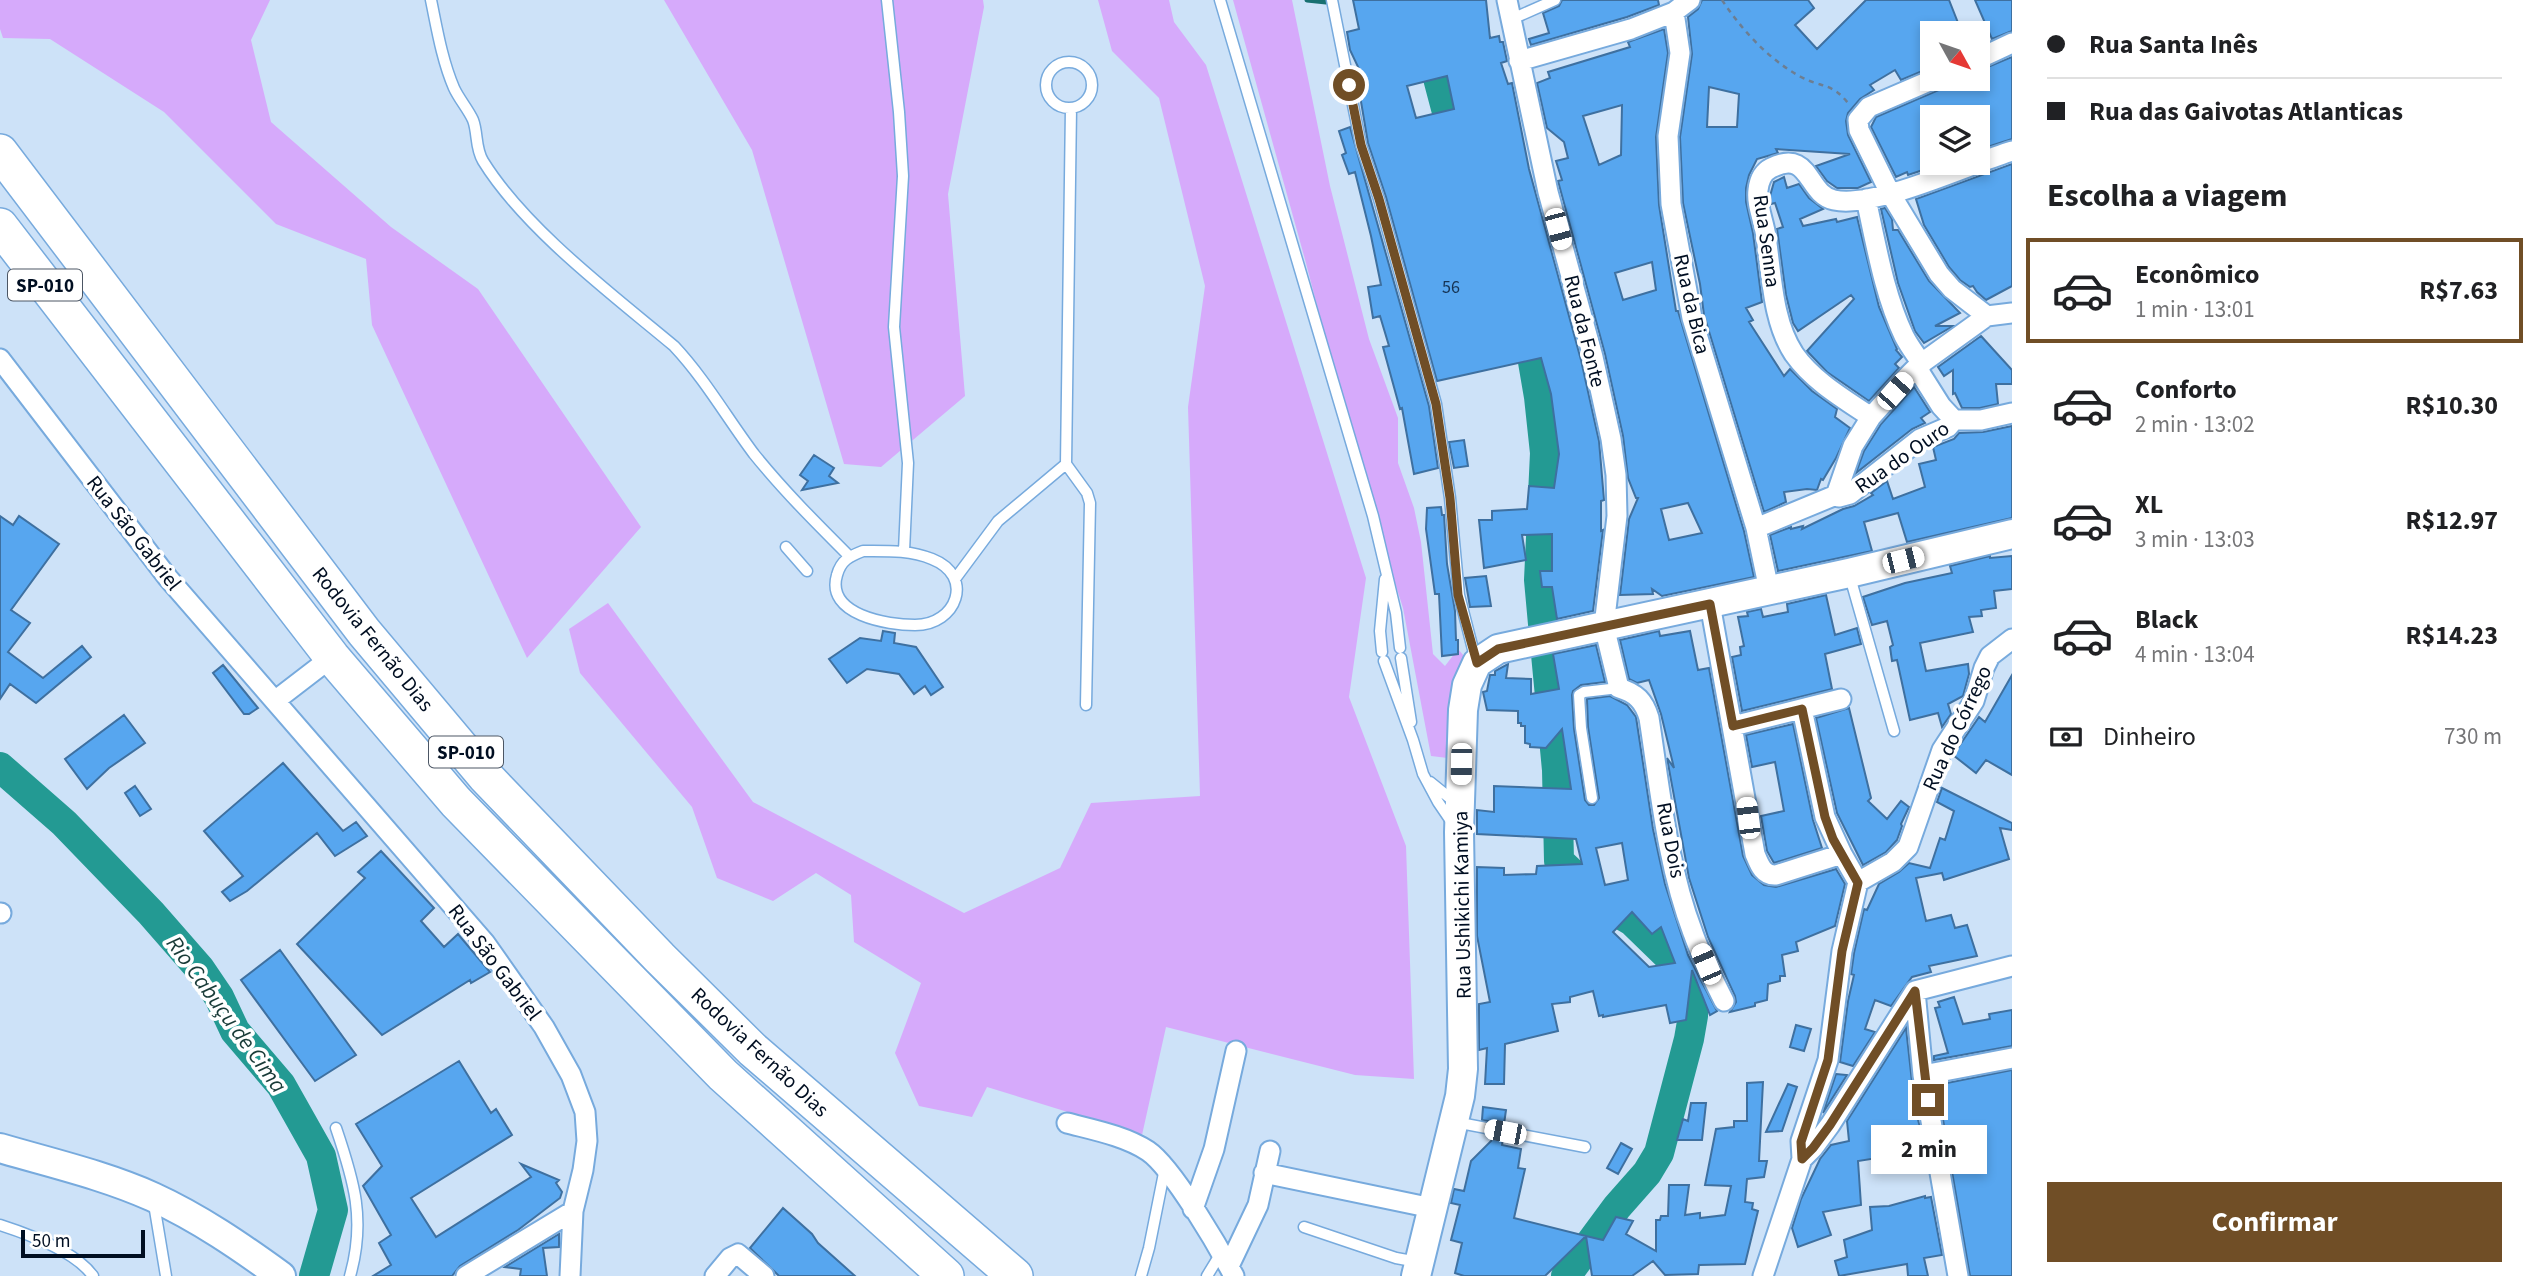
<!DOCTYPE html>
<html lang="pt">
<meta charset="utf-8">
<style>
:root{--surface:#fff;--page:#f2f2f2;--text:#202124;--muted:#757577;--line:#e0e0e0;--accent:#704e26}
body{margin:0;font-family:"Source Sans 3",sans-serif;background:var(--page);color:var(--text);height:100vh;display:flex;flex-direction:column;font-size:26px;white-space:nowrap}
*{box-sizing:border-box;margin:0}
p{font-size:23px;color:var(--muted)}
.icon{flex:none;width:38px;height:38px;fill:none;stroke:currentColor;stroke-width:2;stroke-linecap:round;stroke-linejoin:round}
.map{position:relative;flex:1;overflow:hidden}
.side{display:flex;flex-direction:column;background:var(--surface);width:525px}
.side>*{flex:none}
.guide{display:grid;align-content:center;height:154px;padding:0 35px;background:var(--surface)}
.needle{width:46px;rotate:130deg}
.tools{position:absolute;left:1920px;top:21px;display:grid;gap:14px}
.tools a{display:grid;place-items:center;width:70px;height:70px;border-radius:0px;background:var(--surface);box-shadow:0 4px 10px #0003;font-size:35px}
.scale{position:absolute;left:21px;bottom:18px;width:124px;box-sizing:border-box;padding-left:7px;border:4px solid #000e21;border-top:0;font-size:19px;line-height:24px;white-space:nowrap;color:#000e21;-webkit-text-stroke:5px #fff;paint-order:stroke}
.end{position:absolute;width:32px;height:32px;margin:-16px;border:9px solid #704e26;background:#fff;box-shadow:0 0 0 4px #fff}
.from{border-radius:50%}
.bubble{position:absolute;height:49px;border-radius:0px;background:var(--surface);box-shadow:0 4px 10px #0003;font-size:23px;font-weight:700;line-height:49px;text-align:center}
.car{position:absolute;width:21px;height:42px;margin:-21px -10px;border-radius:9px;box-shadow:0 0 5px 2px #0007;background:linear-gradient(#fff 24%,#345 0 40%,#fff 0 76%,#345 0 86%,#fff 0)}
.guide b{display:flex;align-items:center;gap:24px;height:66px;font-size:26px}
.guide b+b{border-top:2px solid var(--line)}
.guide i{width:18px;height:18px;background:var(--text)}
ul{padding:0;list-style:none}
li{display:flex;align-items:center;gap:21px;height:105px;margin:0 14px 10px;padding:0 21px;border:4px solid transparent;border-radius:0px}
li div{flex:1}
li b{display:block;font-size:26px}
li em{font-style:normal;font-weight:700}
li.on{border-color:var(--accent)}
li>.icon{width:63px;height:63px;stroke-width:1.5}
h2{padding:0 35px;font-size:32px;line-height:84px}
.pay{display:flex;align-items:center;gap:18px;height:77px;padding:0 35px;font-size:26px}
.pay p{margin-inline-start:auto}
.cta{display:flex;gap:14px;margin-top:auto;padding:14px 35px}
.cta a{flex:1;height:80px;border-radius:0px;background:var(--accent);color:#fff;font-size:28px;font-weight:700;line-height:80px;text-align:center}
main{display:flex;flex:1;min-height:0}
.map>svg:first-child{display:block}
.green{fill:#d6aafb}
.lines{fill:none;stroke-linecap:round;stroke-linejoin:round}
.stream{stroke:#187071;stroke-width:5}
.river{stroke:#239a93;stroke-width:30}
.building{fill:#57a6ef;stroke:#3e70a0;stroke-width:2;fill-rule:evenodd}
.lane-casing{stroke:#7ad;stroke-width:13}
.street-casing{stroke:#7ad;stroke-width:23}
.secondary-casing{stroke:#7ad;stroke-width:32}
.highway-casing{stroke:#7ad;stroke-width:38}
.path{stroke:#6c7e92;stroke-width:2.5;stroke-dasharray:5 5;stroke-linecap:butt}
.lane{stroke:#fff;stroke-width:10}
.street{stroke:#fff;stroke-width:19}
.secondary{stroke:#fff;stroke-width:28}
.highway{stroke:#fff;stroke-width:35}
.route{stroke:#704e26;stroke-width:9}
.labels{text-anchor:middle;stroke-width:7;stroke-linejoin:round;paint-order:stroke}
.number-label{font-size:18px;fill:#163454}
.shield{fill:#fff;stroke:#4c5664;stroke-width:2}
.shield-label{font-size:19px;font-weight:bold;fill:#000e21}
.street-label{font-size:21px;fill:#000e21;stroke:#fff}
.water-label{font-size:23px;font-style:italic;fill:#193b38;stroke:#fff}
</style>
<main>
<div class="map">
<svg width="2012" height="1276" viewBox="0 0 2012 1276">
<rect width="100%" height="100%" fill="#cde2f8"/>
<!-- green -->
<path class="green" d="M0,0H270L251,40L271,122L391,227L478,289L641,527L527,658L372,325L366,259L276,224L164,112L50,39L3,38L0,29Z
M664,0H983L984,7L948,194L965,396L881,467L844,464L752,150Z
M1098,0H1169L1174,22L1206,65L1366,578L1349,697L1406,846L1414,1079L1355,1075L1166,1027L1142,1135L987,1087L972,1117L919,1106L895,1053L921,983L854,942L851,895L816,873L773,901L717,878L692,807L580,673L569,629L608,603L753,802L964,913L1060,868L1091,803L1200,796L1188,407L1205,286L1159,98L1112,51Z
M1233,0H1292L1330,186L1369,339L1398,418V463L1414,508L1421,542L1433,654L1445,666L1458,649L1470,663L1456,759L1431,756L1403,608L1362,479L1306,263Z"/>
<g class="lines">
<!-- stream -->
<path class="stream" d="M1307,0L1326,2"/>
<!-- river -->
<path class="river" d="M1430,48L1457,150
M1526,321L1539,397L1545,453L1539,580L1543,624
M1546,654L1557,770L1559,861L1576,877L1594,899L1632,921L1667,955L1694,992L1693,1016L1689,1039L1659,1153L1647,1173L1617,1207L1566,1276
M0,767L64,823L151,913L200,969L219,997L235,1031L281,1085L321,1156L333,1210L314,1276"/>
</g>
<!-- building -->
<path class="building" d="M1353,0H1486L1490,38L1499,36L1500,42H1503L1507,61L1501,63L1508,84L1512,83L1529,169L1581,360L1599,441L1604,500L1601,501V531L1603,530L1593,611L1557,619L1552,587H1542L1540,571H1552V534L1522,535L1526,560L1484,568L1479,520H1492V511L1527,509L1529,486L1554,488L1559,454L1551,394L1541,358L1437,381L1386,197L1368,143L1356,72L1360,71L1350,50L1347,32L1359,29ZM1447,76L1454,109L1416,118L1407,86Z
M1562,0H1658L1659,5L1627,17L1531,45L1529,39L1549,33L1543,13L1559,6Z
M1702,0H1808L1814,8L1795,25L1817,49L1866,0H1949L1962,33H1932V67L1901,80L1895,70L1870,85L1874,90L1860,99L1848,113L1846,121L1848,135L1871,182L1858,188H1837L1827,181L1816,166L1850,154L1776,149L1778,153L1757,159L1749,175L1746,188V202L1753,233L1762,302L1746,308L1753,320L1749,322L1784,376L1790,369L1812,391L1837,409L1835,417L1850,428L1836,458L1823,480L1821,479L1817,490L1807,489L1784,492L1786,502L1764,512L1704,315L1700,284L1683,203L1680,137L1692,54L1688,17L1698,9ZM1709,87L1739,94L1737,127H1707Z
M1975,0H2012V31L1992,39Z
M1664,29L1668,53L1656,137L1659,205L1676,311H1678L1744,531L1754,577L1662,596L1652,589L1653,594L1620,595L1629,519L1638,498H1636L1628,478L1623,436L1605,354L1558,181L1562,180L1556,161L1568,158L1564,142L1547,128L1537,83L1550,78L1548,72L1630,47L1628,42ZM1622,105L1621,155L1599,165L1583,116ZM1652,262L1656,290L1623,300L1615,273ZM1688,503L1702,533L1669,540L1661,509Z
M2012,57V139L1978,150V117H1932V163H1944L1908,175L1907,172L1896,177L1871,127L1876,117L1939,90L1945,84L1955,79H1978V71Z
M1350,127L1429,406L1438,468L1414,474L1402,408L1400,409L1383,347L1389,346L1380,316L1373,318L1368,287L1381,285L1371,236L1355,172L1349,174L1342,155L1346,153L1339,131Z
M2012,164V286L1986,300L1977,292L1973,286L1970,287L1960,280L1949,267L1924,225L1916,199Z
M1784,177L1787,188L1799,184L1809,198L1823,209L1800,219L1803,226L1836,219L1837,222L1857,217L1879,307L1897,349L1896,350L1902,357L1895,364L1899,368L1869,401L1827,372L1807,351L1854,299L1851,295L1798,331L1793,323L1786,295L1777,229L1783,227L1775,203L1771,204L1770,196L1774,182Z
M1885,208L1892,219L1893,230H1898L1929,281L1960,313L1935,326H1953L1924,343L1915,331L1898,283L1881,209Z
M1981,336L2012,370V384H1996L1998,404L1980,408H1962L1955,393L1953,394V370L1944,376L1938,367Z
M1914,387L1930,412L1921,418L1925,423L1912,429L1856,473L1864,451L1881,424Z
M2012,426V518L1907,542L1898,513L1864,522L1872,551L1778,571L1770,535L1791,527V529L1803,526L1802,529L1843,509L1854,506L1873,495L1871,493L1887,481L1893,499L1925,487L1919,464L1936,460L1933,447L1954,439L1959,433L1983,432Z
M1464,440L1468,466L1454,468L1449,442Z
M814,455L834,468L829,476L838,483L802,490L808,481L800,475Z
M1441,507L1442,515H1444L1447,564L1455,611L1456,640H1458V654L1442,656L1439,594H1435L1426,529L1427,508Z
M0,516L13,525L19,516L59,544L11,610L30,623L8,652L43,678L82,646L91,657L36,703L10,684L0,699Z
M1990,556V558L2012,556V589L1994,591L1996,608L1981,610L1982,616L1969,617L1973,632L1920,643L1926,671L1968,664L1969,674L1963,696L1948,704L1951,714L1942,727L1938,713L1910,720L1897,660L1892,661L1890,647L1893,645L1887,621L1872,625L1863,597L1905,583L1952,573L1950,566Z
M1486,576L1491,606L1470,607L1465,578Z
M1826,595L1835,635L1857,628L1861,644L1825,654L1832,689L1742,711L1732,657L1741,655L1740,647L1744,646L1738,617L1748,616L1747,612L1761,609L1763,617L1788,612L1787,604Z
M883,631L895,633L894,643L916,647L943,687L931,695L925,686L914,694L899,674L867,669L847,683L829,659L860,638L881,641Z
M1659,631L1660,636L1690,631L1698,670L1709,668L1743,856L1752,875L1764,885L1776,887L1836,869L1845,884L1835,926L1796,942L1798,951L1782,955L1785,976H1780V981L1768,984L1767,1000L1755,1003V1006L1730,1012L1736,1002L1735,996L1708,937L1689,878L1667,758L1674,768L1661,714L1649,680L1637,683L1629,679L1620,640Z
M1596,645L1605,682L1581,685L1573,691L1572,695L1574,729L1585,800L1589,805H1594L1599,798L1588,727L1587,699L1610,696L1627,705L1636,717L1653,829L1665,884L1688,955L1717,1011L1710,1015L1692,970L1686,1020L1670,1023L1666,1005L1603,1017V1015L1599,1016L1593,991L1570,997V1002L1552,1004L1558,1031L1505,1044L1504,1084H1485L1487,1048L1479,1050V1004L1490,1002L1477,936V867L1504,868V875L1536,874L1537,866L1582,864L1576,839L1477,834V810L1494,812V786L1571,789L1562,729L1546,748L1530,747V744L1525,743V726H1521V723H1518V711L1487,710L1483,692L1487,691L1490,675H1495V671L1508,664L1506,678L1531,679V694L1559,689L1553,654ZM1622,843L1628,880L1605,885L1596,848ZM1632,912L1652,934L1661,927L1675,963L1649,967L1613,932Z
M223,665L258,708L249,714H244L213,673Z
M2012,675V775L1986,760L1976,773L1953,755L1979,717L1985,722Z
M1849,708L1871,798L1868,801L1887,819L1901,801L1909,807L1901,824L1902,826L1897,840L1886,852L1863,865L1837,813L1816,718Z
M124,715L145,743L109,768L87,789L65,759Z
M1793,724L1813,820L1822,848L1774,863L1767,851L1761,816L1784,811L1775,762L1752,767L1746,735Z
M283,763L343,831L356,822L367,836L335,856L317,833L247,891L230,901L222,892L243,876L204,831Z
M135,786L151,809L140,816L125,793Z
M1942,788L2012,823V830L2000,828L2009,859L1944,880L1942,873L1916,878L1926,921L1951,915L1955,928L1967,925L1977,956L1929,966L1931,972L1912,977L1891,1006L1875,1000L1865,1029L1875,1032L1853,1066L1840,1062L1848,1001L1854,975L1851,974L1854,953L1864,909L1867,910L1879,884L1899,872L1909,863L1930,868L1940,838L1945,840L1954,811L1937,802Z
M381,851L434,908L421,921L444,947L458,934L490,972L471,983L470,980L382,1035L297,944L365,878L358,872Z
M280,950L356,1055L315,1081L241,980Z
M1954,997L1963,1024L1990,1019L1989,1014L2012,1010V1046L1934,1060V1056L1948,1053L1935,1008L1940,1007L1938,1002Z
M1796,1025L1811,1029L1804,1051L1790,1047Z
M1906,1028L1915,1109L1920,1127L1905,1130L1909,1153L1858,1161L1861,1205L1823,1212L1831,1235L1798,1247L1792,1228L1801,1199L1820,1159L1831,1145L1849,1141L1847,1121Z
M459,1061L491,1113L496,1109L512,1135L411,1198L436,1237L531,1177L521,1164L559,1180L556,1183L562,1192L560,1198L518,1230L460,1266L452,1276H373L391,1265L379,1243L391,1235L363,1186L382,1166L356,1124Z
M2012,1070V1276H1970L1941,1108H1944L1937,1085Z
M1836,1074L1847,1075L1823,1113Z
M1763,1082L1759,1161H1767L1764,1177L1747,1179L1745,1202L1753,1203L1752,1209L1758,1211L1745,1264L1699,1265L1698,1274L1665,1275L1653,1261L1632,1276H1592L1586,1236L1603,1240L1616,1217L1633,1221L1626,1234L1656,1251V1220H1660L1661,1216H1668L1669,1185H1689L1685,1215L1700,1213V1218L1725,1215L1731,1186L1705,1185L1716,1129L1734,1127V1121H1747V1083Z
M1788,1084L1797,1087L1782,1131L1766,1132Z
M1691,1103H1706L1702,1140H1677L1683,1119L1688,1121Z
M1483,1107L1506,1110L1504,1124L1482,1120Z
M1495,1137L1503,1139L1502,1145L1521,1149L1518,1168L1525,1169L1514,1218L1586,1236L1545,1276H1464L1455,1273L1462,1243L1451,1240L1460,1205L1451,1203L1454,1189L1464,1191L1471,1161Z
M1621,1143L1632,1149L1618,1174L1607,1168Z
M1925,1196V1198L1931,1197L1942,1255L1924,1258L1928,1276H1908L1907,1264L1839,1276L1835,1261L1847,1257L1844,1240L1872,1230L1870,1207L1889,1206Z
M783,1208L812,1234L818,1243L855,1276H779L776,1273L750,1248Z
M559,1234V1247L543,1248L547,1276H520L521,1269L505,1267Z"/>
<g class="lines">
<!-- lane casing -->
<g class="lane-casing">
<path id="lane" d="M431,0C437,29 442,60 454,88C459,99 468,109 473,120C478,133 475,148 483,161C525,229 613,295 674,346C705,379 727,418 754,454C783,490 816,523 849,556
M887,0L899,112L903,176L894,327L908,463L904,551
M1220,0L1373,516L1396,613L1400,648
M1332,0L1361,145L1379,199L1436,404L1450,498L1459,595L1476,661
M1512,19L1555,0
M1046 85a23 23 0 1 1 46 0a23 23 0 1 1-46 0Z
M1071,108L1066,464L1087,493L1090,503L1086,705
M786,547L807,571
M863,551C887,551 910,550 932,559C975,576 957,625 915,625C888,625 825,615 837,575C841,560 850,556 863,551Z
M1850,577L1894,731
M955,579L998,521L1066,464
M1382,652L1380,631L1385,579
M1401,658L1411,722
M1384,661L1413,740L1423,774L1438,802L1453,824
M1430,782L1456,803
M1592,798L1581,728L1579,695L1584,692L1619,688
M1455,1122L1585,1147
M336,1128C354,1181 366,1220 350,1276
M154,1204L166,1276
M0,1225C28,1234 76,1252 93,1276
M1304,1227L1396,1258L1418,1262
M1141,1276L1149,1248L1165,1168
M1207,1276L1221,1253"/>
</g>
<!-- street casing -->
<g class="street-casing">
<path id="street" d="M1507,0L1548,192L1593,357L1611,439L1616,475L1617,516L1604,626L1619,688C1636,693 1644,701 1649,718C1660,789 1667,865 1693,933C1701,956 1713,979 1724,1001
M1674,12L1680,53L1668,136L1671,204L1692,318L1756,528L1769,590
M1978,59L2012,43
M1519,61L1631,29L1674,12L1690,0
M1934,79L1869,107L1858,120L1859,130L1890,193L1939,274L1952,289L1987,316
M1866,199C1876,244 1884,294 1904,336C1909,346 1916,355 1922,364
M0,359L168,578L485,943L544,1027L571,1075L585,1112L587,1141L583,1170L573,1211L570,1276
M1917,368L1941,406L1954,420
M1871,417C1844,399 1813,381 1794,354C1772,321 1772,274 1766,237C1764,221 1756,205 1758,190C1759,181 1763,172 1771,168C1811,148 1806,194 1834,200C1875,209 1969,164 2012,151
M1836,495L1853,446L1871,417L1904,380L1919,365L1987,316L2012,313
M1756,528L1836,495L1839,497L1850,494L1920,439L1948,427L1954,420H1981L2012,413
M1710,604L1755,854C1759,864 1763,876 1776,875L1842,854L1858,882L1842,951L1828,1060L1801,1141L1802,1159
M276,700L332,657
M1802,709L1825,817L1842,854
M1733,726L1841,699
M1858,882L1893,862L1908,847L1942,750L1974,701L1984,668L1990,656L2012,639
M0,913H1
M1915,991L1923,1075L1958,1276
M1915,991L2012,966
M1923,1075L2012,1058
M1067,1123C1094,1130 1125,1136 1148,1151C1173,1168 1219,1248 1234,1276
M1264,1173L1432,1208
M1193,1209L1214,1149L1236,1051
M1229,1266L1258,1205L1270,1151
M466,1276L573,1211
M715,1276L730,1258L738,1254L764,1276
M1763,1276L1802,1159L1813,1148L1830,1125L1915,991"/>
</g>
<!-- secondary casing -->
<g class="secondary-casing">
<path id="secondary" d="M0,1148C51,1163 104,1175 153,1197C199,1218 241,1247 281,1276
M1416,1276L1460,1096L1463,1069L1459,832L1463,710L1467,685L1477,663L1498,649L1849,573L2012,534"/>
</g>
<!-- highway casing -->
<g class="highway-casing">
<path id="highway" d="M0,152L364,632L485,776L660,958L753,1050L1015,1276
M0,226L332,657L456,802L723,1075L946,1276"/>
</g>
<!-- path -->
<path class="path" d="M1722,0C1742,30 1768,59 1801,77C1822,88 1831,82 1848,103"/>
<!-- lane -->
<use href="#lane" class="lane"/>
<!-- street -->
<use href="#street" class="street"/>
<!-- secondary -->
<use href="#secondary" class="secondary"/>
<!-- highway -->
<use href="#highway" class="highway"/>
</g>
<g class="lines">
<!-- route -->
<path class="route" d="M1349,85L1361,145L1379,199L1436,404L1450,498L1458,595L1477,663L1498,649L1710,604L1733,726L1802,709L1825,817L1833,839L1858,883L1842,951L1828,1060L1801,1142L1802,1159L1813,1148L1830,1125L1915,991L1928,1100"/>
</g>
<g class="labels">
<!-- number labels -->
<g class="number-label">
<text x="1451" y="293">56</text>
</g>
<!-- shield labels -->
<g class="shield">
<rect x="8" y="269.5" width="74" height="31" rx="5"/>
<rect x="429" y="736.5" width="74" height="31" rx="5"/>
</g>
<g class="shield-label">
<text x="45" y="292">SP-010</text>
<text x="466" y="759">SP-010</text>
</g>
<!-- street labels -->
<g class="street-label">
<text transform="translate(1767 241) rotate(82)" y="7">Rua Senna</text>
<text transform="translate(1692 304) rotate(77)" y="7">Rua da Bica</text>
<text transform="translate(1585 331) rotate(76)" y="7">Rua da Fonte</text>
<text transform="translate(1902 457) rotate(-35)" y="7">Rua do Ouro</text>
<text transform="translate(134 533) rotate(52)" y="7">Rua São Gabriel</text>
<text transform="translate(373 639) rotate(51)" y="7">Rodovia Fernão Dias</text>
<text transform="translate(1957 728) rotate(-65)" y="7">Rua do Córrego</text>
<text transform="translate(1671 840) rotate(79)" y="7">Rua Dois</text>
<text transform="translate(1462 905) rotate(-91)" y="7">Rua Ushikichi Kamiya</text>
<text transform="translate(495 962) rotate(53)" y="7">Rua São Gabriel</text>
<text transform="translate(760 1052) rotate(43)" y="7">Rodovia Fernão Dias</text>
</g>
<!-- water labels -->
<g class="water-label">
<text transform="translate(227 1014) rotate(54)" y="8">Rio Cabuçu de Cima</text>
</g>
</g>
</svg>
<div class="tools">
<a><svg class="needle" viewBox="-14 -14 28 28"><path d="M0-13l5 13h-10z" fill="#e53935"/><path d="M0 13l5-13h-10z" fill="#757577"/></svg></a>
<a><svg class="icon" aria-label="layers" viewBox="0 0 24 24"><path d="M12 4l9 5-9 5-9-5zM3 14l9 5 9-5"/></svg></a>
</div>
<div class="scale">50 m</div>
<i class="end from" style="left:1349px;top:85px"></i>
<i class="end" style="left:1928px;top:1100px"></i>
<div class="bubble" style="left:1871px;top:1125px;width:116px">2 min</div>
<i class="car" style="left:1558px;top:229px;rotate:165deg"></i>
<i class="car" style="left:1895px;top:391px;rotate:42deg"></i>
<i class="car" style="left:1903px;top:560px;rotate:76deg"></i>
<i class="car" style="left:1461px;top:764px;rotate:181deg"></i>
<i class="car" style="left:1748px;top:818px;rotate:353deg"></i>
<i class="car" style="left:1706px;top:964px;rotate:337deg"></i>
<i class="car" style="left:1505px;top:1132px;rotate:281deg"></i>
</div>
<section class="side">
<div class="guide">
<b><i class="from"></i>Rua Santa Inês</b>
<b><i></i>Rua das Gaivotas Atlanticas</b>
</div>
<h2>Escolha a viagem</h2>
<ul>
<li class="on"><svg class="icon" aria-label="car" viewBox="0 0 24 24"><path d="M5 17H2v-5l4-1 3-4h7l3 4 3 1v5h-3M9 17h6M6 11h13"/><circle cx="7" cy="17" r="2"/><circle cx="17" cy="17" r="2"/></svg><div><b>Econômico</b><p>1 min · 13:01</p></div><em>R$7.63</em></li>
<li><svg class="icon" aria-label="car" viewBox="0 0 24 24"><path d="M5 17H2v-5l4-1 3-4h7l3 4 3 1v5h-3M9 17h6M6 11h13"/><circle cx="7" cy="17" r="2"/><circle cx="17" cy="17" r="2"/></svg><div><b>Conforto</b><p>2 min · 13:02</p></div><em>R$10.30</em></li>
<li><svg class="icon" aria-label="car" viewBox="0 0 24 24"><path d="M5 17H2v-5l4-1 3-4h7l3 4 3 1v5h-3M9 17h6M6 11h13"/><circle cx="7" cy="17" r="2"/><circle cx="17" cy="17" r="2"/></svg><div><b>XL</b><p>3 min · 13:03</p></div><em>R$12.97</em></li>
<li><svg class="icon" aria-label="car" viewBox="0 0 24 24"><path d="M5 17H2v-5l4-1 3-4h7l3 4 3 1v5h-3M9 17h6M6 11h13"/><circle cx="7" cy="17" r="2"/><circle cx="17" cy="17" r="2"/></svg><div><b>Black</b><p>4 min · 13:04</p></div><em>R$14.23</em></li>
</ul>
<div class="pay"><svg class="icon" aria-label="cash" viewBox="0 0 24 24"><path d="M3 7h18v10H3z"/><circle cx="12" cy="12" r="2"/></svg>Dinheiro<p>730 m</p></div>
<div class="cta"><a>Confirmar</a></div>
</section>
</main>
